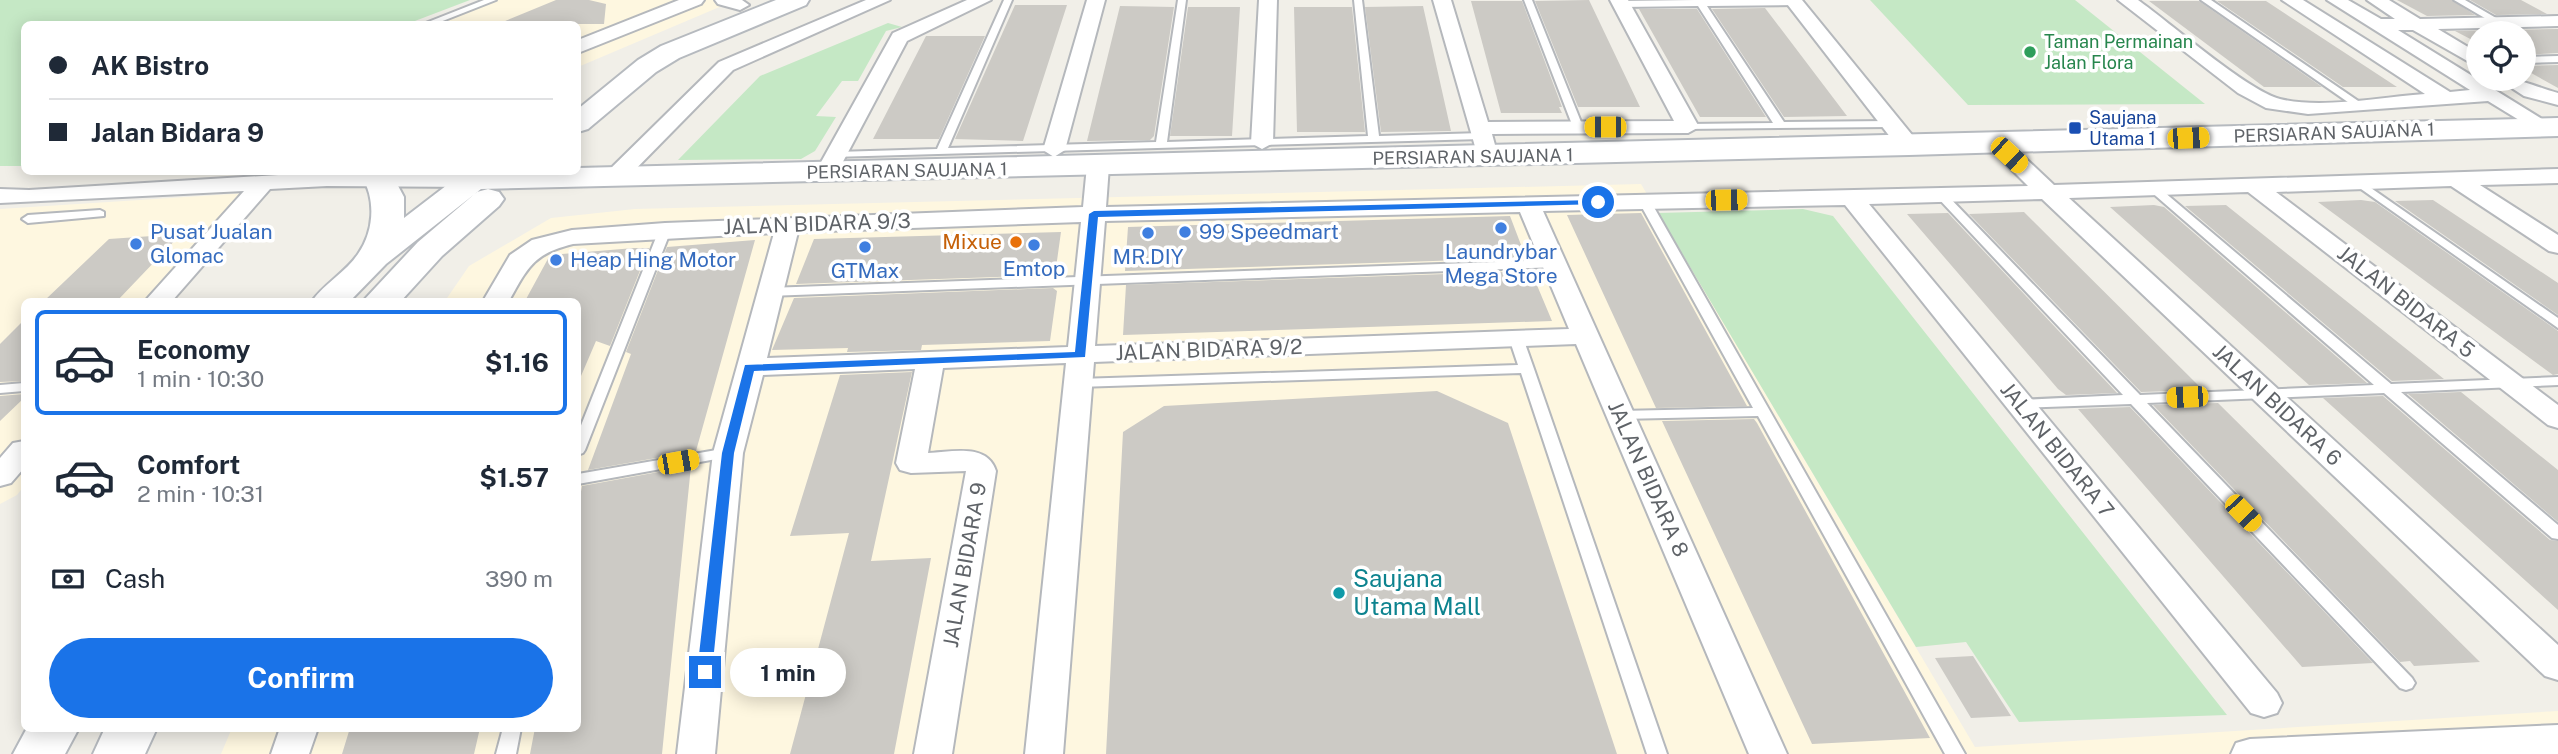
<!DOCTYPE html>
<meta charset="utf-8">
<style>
:root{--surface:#fff;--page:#f2f2f3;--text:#1f2937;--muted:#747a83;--line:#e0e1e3;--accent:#1a73e8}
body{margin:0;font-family:"Public Sans",sans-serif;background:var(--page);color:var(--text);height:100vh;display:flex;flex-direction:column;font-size:26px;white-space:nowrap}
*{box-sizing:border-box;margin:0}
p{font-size:23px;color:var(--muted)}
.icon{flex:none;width:38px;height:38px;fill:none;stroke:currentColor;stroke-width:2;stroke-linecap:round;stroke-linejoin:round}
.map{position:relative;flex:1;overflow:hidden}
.side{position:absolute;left:21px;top:298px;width:560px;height:434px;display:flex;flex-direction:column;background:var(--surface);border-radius:10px;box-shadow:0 4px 18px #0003}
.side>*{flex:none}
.hud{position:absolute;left:21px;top:21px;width:560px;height:154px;border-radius:10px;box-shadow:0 4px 18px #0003;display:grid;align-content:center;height:154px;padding:0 28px;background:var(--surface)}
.buttons{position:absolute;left:2466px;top:21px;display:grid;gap:14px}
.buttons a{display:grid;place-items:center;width:70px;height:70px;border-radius:50%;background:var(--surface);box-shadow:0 4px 18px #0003;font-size:35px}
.end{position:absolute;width:32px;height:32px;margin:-16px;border:9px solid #1a73e8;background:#fff;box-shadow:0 0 0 4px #fff}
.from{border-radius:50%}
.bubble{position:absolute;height:49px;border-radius:24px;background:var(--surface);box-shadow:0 4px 18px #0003;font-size:23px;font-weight:700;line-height:49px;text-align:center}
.car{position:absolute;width:21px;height:42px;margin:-21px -10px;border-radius:9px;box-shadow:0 0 5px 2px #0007;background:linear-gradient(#f5c518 24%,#345 0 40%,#f5c518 0 76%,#345 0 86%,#f5c518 0)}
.hud b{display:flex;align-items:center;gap:24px;height:66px;font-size:26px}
.hud b+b{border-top:2px solid var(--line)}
.hud i{width:18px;height:18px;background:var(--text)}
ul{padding:12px 0 0;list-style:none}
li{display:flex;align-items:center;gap:21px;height:105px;margin:0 14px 10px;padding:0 14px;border:4px solid transparent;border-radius:10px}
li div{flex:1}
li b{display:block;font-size:26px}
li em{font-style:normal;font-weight:700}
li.on{border-color:var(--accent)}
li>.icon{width:63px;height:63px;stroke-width:1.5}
.pay{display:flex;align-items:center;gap:18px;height:77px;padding:0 28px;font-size:26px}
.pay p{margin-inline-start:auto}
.button{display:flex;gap:14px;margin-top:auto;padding:14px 28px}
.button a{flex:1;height:80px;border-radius:42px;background:var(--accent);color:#fff;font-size:28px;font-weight:700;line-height:80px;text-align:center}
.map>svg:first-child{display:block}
.commercial{fill:#fef7e0}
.green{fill:#c5e8c5}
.building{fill:#cccac5}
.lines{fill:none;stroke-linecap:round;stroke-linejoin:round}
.lane-casing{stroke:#b5b8bc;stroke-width:4}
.street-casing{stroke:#b5b8bc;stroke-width:4}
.secondary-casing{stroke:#b6babf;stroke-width:4}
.lane{fill:#fff;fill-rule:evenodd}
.street{fill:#fff;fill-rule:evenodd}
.secondary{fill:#fff;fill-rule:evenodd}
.route{fill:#1a73e8}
.leisure-dot{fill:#2e9e5b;stroke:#fff;stroke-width:2.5}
.transit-dot{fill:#1a4fb4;stroke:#fff;stroke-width:2.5}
.shop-dot{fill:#3f7fe0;stroke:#fff;stroke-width:2.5}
.food-dot{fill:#e8710a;stroke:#fff;stroke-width:2.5}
.culture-dot{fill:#0f9aa8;stroke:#fff;stroke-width:2.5}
.labels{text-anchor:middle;stroke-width:7;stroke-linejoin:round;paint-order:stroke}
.far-leisure-label{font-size:18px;fill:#27864d;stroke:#fff;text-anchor:start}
.far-transit-label{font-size:18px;fill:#164399;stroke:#fff;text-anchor:start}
.far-street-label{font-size:18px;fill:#5f6368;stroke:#fff}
.street-label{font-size:21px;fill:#5f6368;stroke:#fff}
.shop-label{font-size:21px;fill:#366cbe;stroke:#fff}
.food-label{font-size:21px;fill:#c56008;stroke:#fff;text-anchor:end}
.near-culture-label{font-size:24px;fill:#0d838f;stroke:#fff;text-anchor:start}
</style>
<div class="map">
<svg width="2558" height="754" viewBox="0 0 2558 754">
<rect width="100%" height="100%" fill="#f1efe8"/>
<!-- commercial -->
<path class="commercial" d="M486,0H736L578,67V24H423Z
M1641,184L1975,747L2558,711V754H221L232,728H578V301H445L469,266L551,218L635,209Z
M263,192L175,301H24V486L17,495L0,504V209Z"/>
<!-- green -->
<path class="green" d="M0,0H470L407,24H24V166H0Z
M1870,0H2075L2205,104L1968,105Z
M888,23L902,27L886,31L858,81H842L816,116L836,117L815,151L801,159L678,160L760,76Z
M1803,209L1833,216L2227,715L2019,722L1966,642L1916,647L1658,213Z"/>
<!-- building -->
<path class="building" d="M556,0H589L606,4L604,24H498Z
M1589,0L1640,107H1578L1535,1Z
M2397,0H2452L2475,15L2427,16Z
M2470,0H2521L2547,14L2496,15Z
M1471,1H1522L1562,107H1559L1562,113H1501Z
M2149,1H2199L2322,87H2264Z
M2217,1H2266L2397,87H2343Z
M1015,5H1067L1023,141L955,139Z
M1120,6L1174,7L1154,136L1150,140L1087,141Z
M1423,6L1451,131L1381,132L1365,7Z
M1188,7H1240L1232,136H1170Z
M1294,7H1352L1365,132H1297Z
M1765,8L1847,116L1784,117L1712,9Z
M1639,9H1697L1766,117H1700Z
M2558,29V53L2524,55V33H2478V43L2455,31Z
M926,36H985L939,139H873Z
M2524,66L2558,65V88L2524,69Z
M2361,200L2375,202L2558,331V374L2553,375L2318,202Z
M2433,200L2558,283V315L2395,201Z
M2154,205L2164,207L2367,383L2309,385L2110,207Z
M2226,205L2444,379L2392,381L2185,206Z
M2024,212L2203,390L2141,392L1969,214Z
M1641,213L1747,406L1656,408L1567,215Z
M1948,213L2117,393L2066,395L2058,389L1907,214Z
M1510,216L1526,258L1125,271L1128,227Z
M1061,232L1055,275L796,284L814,239Z
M181,234L117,301H44L109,239Z
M755,240L696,451L588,470L631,354L626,352L667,247Z
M634,248H649L610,346L596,341L578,383V301H525L550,255Z
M1531,271L1552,321L1123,335L1126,285Z
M1053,288L1057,291L1050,341L922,345L921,350L847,352L848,348L772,350L794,298Z
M24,320V381L0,382V344Z
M912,372L871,561L931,558L894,754H790L849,533L790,536L840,375Z
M1437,391L1508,423L1617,754H1106L1123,432L1164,406Z
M2461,392L2558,470V522L2408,394Z
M24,394V398L0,421V396Z
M2383,396L2550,540L2558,541V610L2323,398Z
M2218,403L2480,662L2414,666L2410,661L2400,662L2153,405Z
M2130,407L2373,663L2302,667L2078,409Z
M1754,419L1757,423L1930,738L1812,744L1662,421Z
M691,466L662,754H530L535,728H578V508L582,486Z
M1973,656L2011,716L1971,718L1935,658Z
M350,728H480L474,754H342Z"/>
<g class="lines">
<!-- lane casing -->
<g class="lane-casing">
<path id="lane" d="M484,0H496L435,24H423Z
M1004,0H1012L948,148L1156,142L1178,0H1186L1167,142L1368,136L1354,0H1362L1379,136L1482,133L1487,136L1482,139L832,157V153L836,152L937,149Z
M1524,0H1532L1583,127L1582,129L1578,130L1573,127Z
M1695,0H1798L1799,2L1795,5L1707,6L1784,122L1889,121L1894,124L1889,127L1684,129L1683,127L1688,124L1773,123L1698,6L1622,7L1618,4L1622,1Z
M2201,0H2211L2364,105L2359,108L2355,107Z
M2454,0H2465L2503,22L2495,24Z
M2558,56V62L2524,63V57Z
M2358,179L2558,318V328L2354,184L2352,182Z
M2153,185L2157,186L2391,384L2558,377V385L2401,392L2558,525V539L2552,538L2384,393L2147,403L2412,678L2415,683L2412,688L2406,690L2400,688L2131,404L2019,408L2012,404L2019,400L2123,395L1937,197V193H1945L2140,395L2374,385L2149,190L2147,188Z
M1645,199L1651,202L1965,754H1945L1758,416L1620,419L1613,415L1620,411L1753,408L1639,202Z
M100,210L104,212V216L28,223L22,219L28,215Z
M665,226L671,230L585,450L583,453L578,455V433L659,230Z
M1554,260L1558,261L1560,264L1558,267L768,296L762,292L768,288Z
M1516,334L1523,338L1534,369L1667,754H1647L1521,373L1078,387L1071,383L1078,379L1518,365L1509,338Z
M24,383V391L0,393V385Z
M728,448L736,453L733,456L578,484V474Z
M503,728H521L516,754H496Z"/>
</g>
<!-- street casing -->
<g class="street-casing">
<path id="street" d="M679,0H704L701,4L578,53V40Z
M715,0H742L749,5L740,10L718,4Z
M866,0H890L733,70L621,184H605L602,179L605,174L719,62Z
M967,0H991L907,41L837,173L834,178H818L815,173L893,33Z
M1087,0H1105L1065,150L1054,157L1043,150Z
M1259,0H1277L1273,143L1262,149L1251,143Z
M1433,0H1451L1488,122L1674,121L1610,0H1628L1699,127L1688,133L1492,134L1495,145L1492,150H1476Z
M1784,0H1802L1917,141L1920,146L1917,151H1901Z
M2118,0H2138C2169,22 2248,91 2280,99C2321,109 2382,97 2425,94L2282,0H2303L2450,92L2470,90L2327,0H2348L2381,19H2395L2367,0H2389L2420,19L2558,16V26L2438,29L2478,53V67L2413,30H2398L2555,127L2551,131H2537L2488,101L2308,114L2266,108L2238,93Z
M2498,79C2522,78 2535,87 2558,93V105L2524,96Z
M1997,138L2005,139L2054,185L2558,169V183L2480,185L2558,235V253L2549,251L2451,186L2276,192L2558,405V428L2548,425L2248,192L2069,198L2558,645V680L2545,676L2042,199L1869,204L2277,693L2282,703L2277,713L2264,717L2251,713L1845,205L1543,211L1787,754H1749L1576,344L1094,362L1063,754H1025L1066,363L943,368L928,453C952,452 987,443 996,471L952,754H914L966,471L911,473L900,470L896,463L915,369L763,375L743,453L715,754H677L713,453L774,233L573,244C533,254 528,267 509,301H483L510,255L532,240L572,230L665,223L1083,207L1087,166L1098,159L1109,166L1106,207L2028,186L1986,144ZM1520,212L1569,329L1095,346L1105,221ZM1081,222L1068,347L767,358L798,232Z
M327,172L473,173L484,180L473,187L327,186L270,189L172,301H145L244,191L0,203V189L29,190Z
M24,441V468L11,483L0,486V458L13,443Z
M2558,725V754H2231L2236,743L2250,739Z
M280,728H318L309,754H271Z"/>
</g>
<!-- secondary casing -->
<g class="secondary-casing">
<path id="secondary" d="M776,0H809L806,5L679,58L656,72L588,129L578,132V109L638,60L661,46Z
M2558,118V136L1909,155L481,189L386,264L350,301H312C325,283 346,272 358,254C374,231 376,200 362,177L365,172H414L410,179L396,182L404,197V218L464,172H578V168Z
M488,189L499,192L504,199L499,206L442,256L401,301H363L418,242L477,192Z
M27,728H79L65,754H13Z
M105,728H157L145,754H93Z"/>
</g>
<!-- lane -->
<use href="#lane" class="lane"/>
<!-- street -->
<use href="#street" class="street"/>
<!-- secondary -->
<use href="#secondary" class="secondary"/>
</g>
<!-- route -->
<path class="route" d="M1598,200L1602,204L1098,217L1085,357L754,371L734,453L712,672L705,678L697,672L722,453L745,365L1075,352L1089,214L1094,211Z"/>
<!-- markers -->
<circle class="leisure-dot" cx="2030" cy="52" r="7"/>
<rect class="transit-dot" x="2068" y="121" width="14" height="14" rx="3.5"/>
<g class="shop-dot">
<circle cx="1501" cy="228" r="7"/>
<circle cx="1185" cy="232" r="7"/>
<circle cx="1148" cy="233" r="7"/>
<circle cx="136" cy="244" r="7"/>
<circle cx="1034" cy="245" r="7"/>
<circle cx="865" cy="247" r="7"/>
<circle cx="556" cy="260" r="7"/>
</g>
<circle class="food-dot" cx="1016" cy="242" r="7"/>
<circle class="culture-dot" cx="1339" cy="593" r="7"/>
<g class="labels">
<!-- far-leisure labels -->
<g class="far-leisure-label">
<text x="2044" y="48">Taman Permainan<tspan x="2044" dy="21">Jalan Flora</tspan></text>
</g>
<!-- far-transit labels -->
<g class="far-transit-label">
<text x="2089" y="124">Saujana<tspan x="2089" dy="21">Utama 1</tspan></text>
</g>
<!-- far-street labels -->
<g class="far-street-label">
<text transform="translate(2334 133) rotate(-2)" y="6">PERSIARAN SAUJANA 1</text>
<text transform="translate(1473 157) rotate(-1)" y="6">PERSIARAN SAUJANA 1</text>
<text transform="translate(907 171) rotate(-1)" y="6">PERSIARAN SAUJANA 1</text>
</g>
<!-- street labels -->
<g class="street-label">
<text transform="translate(817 224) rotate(-2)" y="7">JALAN BIDARA 9/3</text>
<text transform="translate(2406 302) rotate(38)" y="7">JALAN BIDARA 5</text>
<text transform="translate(1209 350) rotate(-2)" y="7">JALAN BIDARA 9/2</text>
<text transform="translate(2277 405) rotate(43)" y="7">JALAN BIDARA 6</text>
<text transform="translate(2057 450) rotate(51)" y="7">JALAN BIDARA 7</text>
<text transform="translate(1648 479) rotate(66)" y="7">JALAN BIDARA 8</text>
<text transform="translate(965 565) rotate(-80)" y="7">JALAN BIDARA 9</text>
</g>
<!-- shop labels -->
<g class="shop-label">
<text x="150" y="239" text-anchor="start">Pusat Jualan<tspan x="150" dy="24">Glomac</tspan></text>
<text x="1199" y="239" text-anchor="start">99 Speedmart</text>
<text x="1501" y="259">Laundrybar<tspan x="1501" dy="24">Mega Store</tspan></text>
<text x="1148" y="264">MR.DIY</text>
<text x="570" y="267" text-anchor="start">Heap Hing Motor</text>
<text x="1034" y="276">Emtop</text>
<text x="865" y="278">GTMax</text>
</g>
<!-- food labels -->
<g class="food-label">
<text x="1002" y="249">Mixue</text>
</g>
<!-- near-culture labels -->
<g class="near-culture-label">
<text x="1353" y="587">Saujana<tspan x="1353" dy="28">Utama Mall</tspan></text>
</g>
</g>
</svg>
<div class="buttons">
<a><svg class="icon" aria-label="locate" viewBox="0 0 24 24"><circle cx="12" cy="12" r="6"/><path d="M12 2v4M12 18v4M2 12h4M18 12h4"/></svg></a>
</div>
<i class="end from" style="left:1598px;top:202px"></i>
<i class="end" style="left:705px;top:672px"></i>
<div class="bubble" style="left:730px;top:648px;width:116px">1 min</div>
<i class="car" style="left:1605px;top:127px;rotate:270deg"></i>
<i class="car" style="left:2188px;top:138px;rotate:88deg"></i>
<i class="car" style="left:2009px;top:155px;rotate:133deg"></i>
<i class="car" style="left:1726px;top:200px;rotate:89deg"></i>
<i class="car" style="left:2187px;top:397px;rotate:268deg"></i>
<i class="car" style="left:678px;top:462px;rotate:80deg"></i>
<i class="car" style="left:2243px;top:513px;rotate:136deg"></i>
<div class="hud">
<b><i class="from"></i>AK Bistro</b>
<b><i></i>Jalan Bidara 9</b>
</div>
<section class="side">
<ul>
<li class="on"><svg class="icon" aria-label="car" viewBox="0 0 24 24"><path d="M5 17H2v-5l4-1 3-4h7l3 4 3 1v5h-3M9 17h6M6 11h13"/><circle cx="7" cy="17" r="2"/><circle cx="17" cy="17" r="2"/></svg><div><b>Economy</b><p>1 min · 10:30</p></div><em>$1.16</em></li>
<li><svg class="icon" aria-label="car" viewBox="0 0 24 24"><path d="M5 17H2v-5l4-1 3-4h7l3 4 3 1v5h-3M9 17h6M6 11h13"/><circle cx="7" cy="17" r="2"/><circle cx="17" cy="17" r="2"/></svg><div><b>Comfort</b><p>2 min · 10:31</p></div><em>$1.57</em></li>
</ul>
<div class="pay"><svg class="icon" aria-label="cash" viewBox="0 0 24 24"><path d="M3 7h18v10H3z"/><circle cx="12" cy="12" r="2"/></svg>Cash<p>390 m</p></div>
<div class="button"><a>Confirm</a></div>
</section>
</div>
